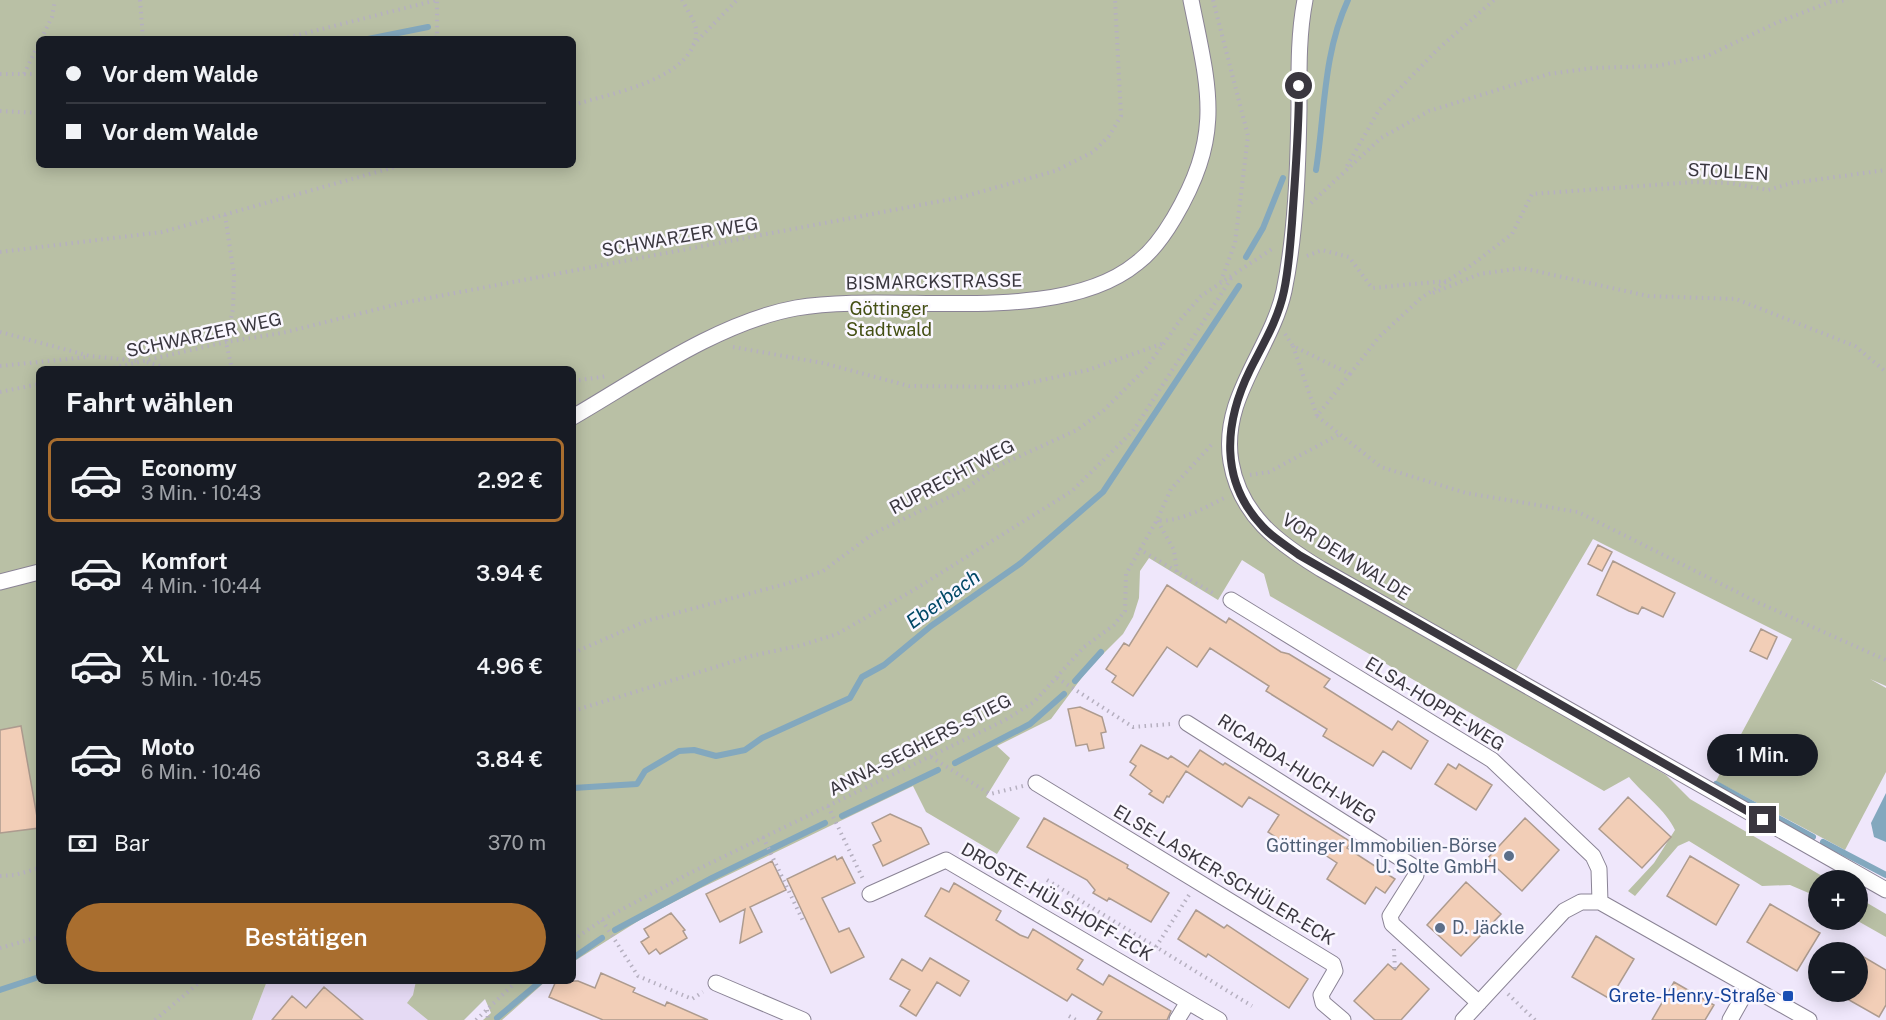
<!DOCTYPE html>
<html lang="de">
<meta charset="utf-8">
<style>
:root{--surface:#171b24;--page:#242831;--text:#f1f3f6;--muted:#9ea1a6;--line:#363941;--accent:#a96e2f}
body{margin:0;font-family:"Public Sans",sans-serif;background:var(--page);color:var(--text);height:100vh;display:flex;flex-direction:column;font-size:22px;white-space:nowrap}
*{box-sizing:border-box;margin:0}
p{font-size:20px;color:var(--muted)}
.icon{flex:none;width:33px;height:33px;fill:none;stroke:currentColor;stroke-width:2;stroke-linecap:round;stroke-linejoin:round}
.map{position:relative;flex:1;overflow:hidden}
.details{position:absolute;left:36px;top:366px;width:540px;height:618px;display:flex;flex-direction:column;background:var(--surface);border-radius:9px;box-shadow:0 3px 15px #0003}
.details>*{flex:none}
.guide{position:absolute;left:36px;top:36px;width:540px;height:132px;border-radius:9px;box-shadow:0 3px 15px #0003;display:grid;align-content:center;height:132px;padding:0 30px;background:var(--surface)}
.controls{position:absolute;left:1808px;top:870px;display:grid;gap:12px}
.controls a{display:grid;place-items:center;width:60px;height:60px;border-radius:50%;background:var(--surface);box-shadow:0 3px 15px #0003;font-size:30px}
.end{position:absolute;width:27px;height:27px;margin:-14px;border:8px solid #3a373f;background:#fff;box-shadow:0 0 0 3px #fff}
.from{border-radius:50%}
.bubble{position:absolute;height:42px;border-radius:21px;background:var(--surface);box-shadow:0 3px 15px #0003;font-size:20px;font-weight:600;line-height:42px;text-align:center}
.guide b{display:flex;align-items:center;gap:21px;height:57px;font-size:22px}
.guide b+b{border-top:2px solid var(--line)}
.guide i{width:15px;height:15px;background:var(--text)}
ul{padding:0;list-style:none}
li{display:flex;align-items:center;gap:18px;height:84px;margin:0 12px 9px;padding:0 18px;border:3px solid transparent;border-radius:9px}
li div{flex:1}
li b{display:block;font-size:22px}
li em{font-style:normal;font-weight:600}
li.on{border-color:var(--accent)}
li>.icon{width:54px;height:54px;stroke-width:1.5}
h2{padding:0 30px;font-size:27px;line-height:72px}
.pay{display:flex;align-items:center;gap:15px;height:66px;padding:0 30px;font-size:22px}
.pay p{margin-inline-start:auto}
.button{display:flex;gap:12px;margin-top:auto;padding:12px 30px}
.button a{flex:1;height:69px;border-radius:36px;background:var(--accent);color:#fff;font-size:24px;font-weight:600;line-height:69px;text-align:center}
.map>svg:first-child{display:block}
.built{fill:#e5daf4}
.green{fill:#b9c0a5;fill-rule:evenodd}
.water{fill:#83a8be}
.lines{fill:none;stroke-linecap:round;stroke-linejoin:round}
.stream{stroke:#83a8be;stroke-width:6}
.building{fill:#f2ceb7;stroke:#ad9b8f;stroke-width:1.5}
.minor-casing{stroke:#8a8395;stroke-width:17}
.path{stroke:#b6b0c0;stroke-width:4;stroke-dasharray:1.5 4.5;stroke-linecap:butt}
.minor{stroke:#fff;stroke-width:15}
.route{stroke:#3a373f;stroke-width:8}
.service-dot{fill:#5c6f8a;stroke:#faf7ff;stroke-width:2}
.transit-dot{fill:#1a4fb4;stroke:#faf7ff;stroke-width:2}
.labels{text-anchor:middle;stroke-width:5;stroke-linejoin:round;paint-order:stroke}
.street-label{font-size:18px;fill:#3a373f;stroke:#faf7ff}
.park-label{font-size:18px;fill:#444f14;stroke:#faf7ff}
.service-label{font-size:18px;fill:#4e5e75;stroke:#faf7ff;text-anchor:end}
.transit-label{font-size:18px;fill:#164399;stroke:#faf7ff;text-anchor:end}
.water-label{font-size:20px;font-style:italic;fill:#004867;stroke:#faf7ff}
</style>
<div class="map">
<svg width="1886" height="1020" viewBox="0 0 1886 1020">
<rect width="100%" height="100%" fill="#efe7fb"/>
<!-- built -->
<path class="built" d="M267,981H451L464,1020H252Z"/>
<!-- green -->
<path class="green" d="M0,0H1886V686L1870,679L1886,688V772L1845,850L1716,781L1792,639L1593,539L1509,682L1666,775L1690,799L1829,880H1818V897L1790,885L1762,886L1689,841L1678,846L1635,896L1628,891L1654,863L1675,830C1666,810 1643,794 1629,777L1604,791L1270,596L1264,574L1242,560L1218,600L1149,558L1140,571L1139,598L1133,617L1123,634L1089,668L1051,719L997,746L1010,758L986,797L1020,818L997,854L926,812L913,786L701,888L643,918L573,962V369H39V981H267L252,1020H0ZM39,39H573V165H39Z
M1857,897L1886,914V937L1856,920Z
M416,981H546L502,1020H483L491,1013L485,999L464,1020H428L407,1003L413,995Z"/>
<!-- water -->
<path class="water" d="M1886,793V842L1874,837L1871,823Z"/>
<g class="lines">
<!-- stream -->
<path class="stream" d="M368,39L428,27
M1316,170C1325,112 1323,54 1348,0
M1246,257L1263,228L1283,178
M1075,681L1101,652
M955,763L1030,724L1064,694
M1716,784L1813,837
M573,788L637,784L645,771L679,751L694,750L716,756L745,750L762,738L850,698L862,677L884,665L931,626L1021,563L1103,492L1239,286
M842,816L938,770
M1823,842L1886,875
M615,930L712,878L825,823
M573,958L602,938
M0,990L39,977
M497,1018L541,981"/>
</g>
<!-- building -->
<path class="building" d="M1598,545L1612,552L1602,571L1588,564Z
M1613,561L1675,593L1663,617L1642,607L1638,614L1629,611L1597,595Z
M1167,585L1226,623L1229,618L1281,652L1289,654L1330,679L1324,687L1392,730L1398,721L1428,741L1411,769L1383,751L1373,766L1323,736L1327,729L1266,691L1269,686L1210,648L1197,667L1167,647L1133,696L1112,682L1116,676L1106,669L1124,643L1129,646Z
M1761,629L1777,637L1767,659L1750,651Z
M1080,707L1102,717L1106,732L1101,733L1104,748L1089,751L1087,744L1076,746L1068,709Z
M21,726L39,828L0,833V730Z
M1141,745L1168,759L1171,756L1188,767L1200,750L1223,765L1225,763L1351,842L1347,848L1395,879L1385,893L1376,887L1365,904L1327,879L1337,863L1307,843L1301,853L1268,832L1279,815L1249,797L1242,807L1186,771L1169,797L1167,796L1163,803L1149,794L1152,791L1130,775L1136,766L1130,762Z
M1448,764L1456,769L1459,764L1492,785L1476,810L1435,784Z
M1628,797L1671,837L1642,868L1599,829Z
M890,814L921,828L929,844L883,866L873,845L881,841L872,823Z
M1044,818L1128,865L1127,868L1169,893L1151,922L1109,898L1107,901L1093,893L1095,890L1087,880L1027,847Z
M1525,818L1559,850L1522,891L1487,859Z
M835,856L837,860L842,857L855,883L822,898L839,932L849,928L864,957L831,973L787,879Z
M1690,856L1739,885L1716,925L1667,896Z
M772,861L786,890L750,907L762,932L740,943L745,909L720,922L706,894Z
M1466,882L1501,914L1461,956L1427,925Z
M954,883L1001,911L996,920L1020,935L1028,938L1033,929L1083,960L1077,969L1103,985L1109,975L1171,1011L1167,1020H1097L1102,1012L1072,994L1067,1001L925,916L941,888L949,892Z
M1770,904L1820,933L1797,971L1747,942Z
M1196,910L1224,928L1227,925L1308,979L1289,1008L1208,954L1206,957L1178,939Z
M671,913L685,930L683,931L687,938L660,954L656,949L649,954L641,942L649,937L644,929Z
M1596,936L1634,959L1610,999L1572,977Z
M1857,953L1886,970V1005L1879,1017L1835,992H1857Z
M930,958L969,981L960,996L937,982L916,1016L900,1006L910,990L890,979L902,959L922,971Z
M1401,963L1429,989L1401,1020H1375L1354,1001L1388,964L1395,970Z
M601,973L635,988L633,992L665,1006L667,1002L708,1020H603L549,997L556,981H578L595,988Z
M1674,982L1714,1005L1705,1020H1652Z
M324,987L363,1020H272L292,996L306,1008Z"/>
<g class="lines">
<!-- minor casing -->
<g class="minor-casing">
<path id="minor" d="M1305,0C1298,36 1299,73 1299,109C1298,167 1296,233 1284,291C1271,350 1220,398 1231,462C1240,515 1278,543 1321,569L1886,890
M573,417C640,378 719,322 796,308C894,291 1058,328 1137,263C1153,251 1164,235 1174,218C1224,133 1209,90 1191,0
M0,582L39,572
M1231,600L1492,760L1593,856L1599,869L1600,902
M1187,723L1414,867L1416,875L1390,916L1392,924L1479,1003
M1036,783L1333,964L1335,971L1321,995L1323,1003L1343,1020
M870,894L946,860L1219,1020
M716,983L803,1020
M1177,1020L1188,1002
M1463,1020L1564,911L1581,902H1600L1809,1020
M1730,1020L1749,986"/>
</g>
<!-- path -->
<path class="path" d="M140,0L143,39
M1213,0L1248,136L1235,243L1221,281
M41,39L52,17L55,0
M282,39L437,0
M429,39L437,37V0
M693,45L737,0
M0,74H39
M24,74L39,43
M573,105C608,94 699,79 696,29C695,21 686,8 682,0
M0,111L39,113
M1347,166L1379,110L1437,50L1494,0
M1311,203L1381,138L1429,111L1549,74L1592,68L1656,66L1707,56L1776,23L1830,2L1848,0
M225,215L234,275L233,309L226,342L232,369
M0,252L162,232L402,165
M1307,256L1322,250L1349,257L1372,288L1446,281
M1433,293L1480,274L1522,268L1648,296L1736,299L1855,346L1886,372
M0,332L90,356L139,361
M1285,334L1293,346L1350,374L1379,337L1421,298L1473,264L1512,234L1532,194L1694,182L1730,183L1768,190L1792,183L1886,170
M1293,346L1317,416L1350,374
M733,347L823,363L909,386L1010,387L1088,370L1164,343
M147,362L169,369
M0,366L87,357
M108,369L226,342L282,333L402,303L962,197L1055,171L1093,152L1109,136L1121,116L1115,0
M573,381L608,376
M0,392L39,384
M1317,416L1381,467L1466,493L1578,512L1757,602L1886,660
M1250,475L1269,472L1340,434
M1139,549L1216,595
M1177,572L1174,550L1157,520C1175,524 1209,506 1226,497
M573,653L646,621L789,583L823,571L874,533L962,491L998,466L1077,430L1104,410L1147,367L1181,319L1201,296L1275,247
M1057,678L1133,727L1171,724
M573,711L751,656L802,645L837,634L912,591L1072,491L1133,431L1232,277
M931,757L990,794L1023,786
M828,806L864,881
M763,837L804,923
M0,876L15,875L39,868
M1047,880L1252,1006
M602,920L638,976L692,999L703,992
M573,940L602,920L692,872L1005,720L1034,702L1084,647L1114,625L1125,611L1126,574L1157,520L1171,489L1214,442
M1156,947L1189,895
M0,948L39,937
M1394,949L1395,970
M1508,994L1535,1020
M487,1010L488,1020
M1069,1016L1076,1020
M155,1020L201,981
M476,1020L517,981"/>
<!-- minor -->
<use href="#minor" class="minor"/>
</g>
<g class="lines">
<!-- route -->
<path class="route" d="M1299,86C1299,132 1295,177 1292,223C1290,246 1289,268 1284,291C1278,320 1263,344 1250,370C1224,423 1219,481 1263,527C1273,538 1287,546 1299,555L1763,820"/>
</g>
<!-- markers -->
<g class="service-dot">
<circle cx="1509" cy="856" r="6"/>
<circle cx="1440" cy="928" r="6"/>
</g>
<rect class="transit-dot" x="1782" y="990" width="12" height="12" rx="3"/>
<g class="labels">
<!-- street labels -->
<g class="street-label">
<text transform="translate(1728 172) rotate(3)" y="6">STOLLEN</text>
<text transform="translate(680 237) rotate(-10)" y="6">SCHWARZER WEG</text>
<text transform="translate(934 282) rotate(-1)" y="6">BISMARCKSTRASSE</text>
<text transform="translate(204 335) rotate(-12)" y="6">SCHWARZER WEG</text>
<text transform="translate(952 477) rotate(-28)" y="6">RUPRECHTWEG</text>
<text transform="translate(1346 557) rotate(32)" y="6">VOR DEM WALDE</text>
<text transform="translate(1435 704) rotate(32)" y="6">ELSA-HOPPE-WEG</text>
<text transform="translate(920 745) rotate(-27)" y="6">ANNA-SEGHERS-STIEG</text>
<text transform="translate(1297 769) rotate(33)" y="6">RICARDA-HUCH-WEG</text>
<text transform="translate(1224 875) rotate(31)" y="6">ELSE-LASKER-SCHÜLER-ECK</text>
<text transform="translate(1057 902) rotate(30)" y="6">DROSTE-HÜLSHOFF-ECK</text>
</g>
<!-- park labels -->
<g class="park-label">
<text x="889" y="315">Göttinger<tspan x="889" dy="21">Stadtwald</tspan></text>
</g>
<!-- service labels -->
<g class="service-label">
<text x="1497" y="852">Göttinger Immobilien-Börse<tspan x="1497" dy="21">U. Solte GmbH</tspan></text>
<text x="1452" y="934" text-anchor="start">D. Jäckle</text>
</g>
<!-- transit labels -->
<g class="transit-label">
<text x="1776" y="1002">Grete-Henry-Straße</text>
</g>
<!-- water labels -->
<g class="water-label">
<text transform="translate(943 599) rotate(-36)" y="7">Eberbach</text>
</g>
</g>
</svg>
<div class="controls">
<a>+</a>
<a>−</a>
</div>
<i class="end from" style="left:1299px;top:86px"></i>
<i class="end" style="left:1763px;top:820px"></i>
<div class="bubble" style="left:1707px;top:734px;width:111px">1 Min.</div>
<div class="guide">
<b><i class="from"></i>Vor dem Walde</b>
<b><i></i>Vor dem Walde</b>
</div>
<section class="details">
<h2>Fahrt wählen</h2>
<ul>
<li class="on"><svg class="icon" aria-label="car" viewBox="0 0 24 24"><path d="M5 17H2v-5l4-1 3-4h7l3 4 3 1v5h-3M9 17h6M6 11h13"/><circle cx="7" cy="17" r="2"/><circle cx="17" cy="17" r="2"/></svg><div><b>Economy</b><p>3 Min. · 10:43</p></div><em>2.92 €</em></li>
<li><svg class="icon" aria-label="car" viewBox="0 0 24 24"><path d="M5 17H2v-5l4-1 3-4h7l3 4 3 1v5h-3M9 17h6M6 11h13"/><circle cx="7" cy="17" r="2"/><circle cx="17" cy="17" r="2"/></svg><div><b>Komfort</b><p>4 Min. · 10:44</p></div><em>3.94 €</em></li>
<li><svg class="icon" aria-label="car" viewBox="0 0 24 24"><path d="M5 17H2v-5l4-1 3-4h7l3 4 3 1v5h-3M9 17h6M6 11h13"/><circle cx="7" cy="17" r="2"/><circle cx="17" cy="17" r="2"/></svg><div><b>XL</b><p>5 Min. · 10:45</p></div><em>4.96 €</em></li>
<li><svg class="icon" aria-label="car" viewBox="0 0 24 24"><path d="M5 17H2v-5l4-1 3-4h7l3 4 3 1v5h-3M9 17h6M6 11h13"/><circle cx="7" cy="17" r="2"/><circle cx="17" cy="17" r="2"/></svg><div><b>Moto</b><p>6 Min. · 10:46</p></div><em>3.84 €</em></li>
</ul>
<div class="pay"><svg class="icon" aria-label="cash" viewBox="0 0 24 24"><path d="M3 7h18v10H3z"/><circle cx="12" cy="12" r="2"/></svg>Bar<p>370 m</p></div>
<div class="button"><a>Bestätigen</a></div>
</section>
</div>
